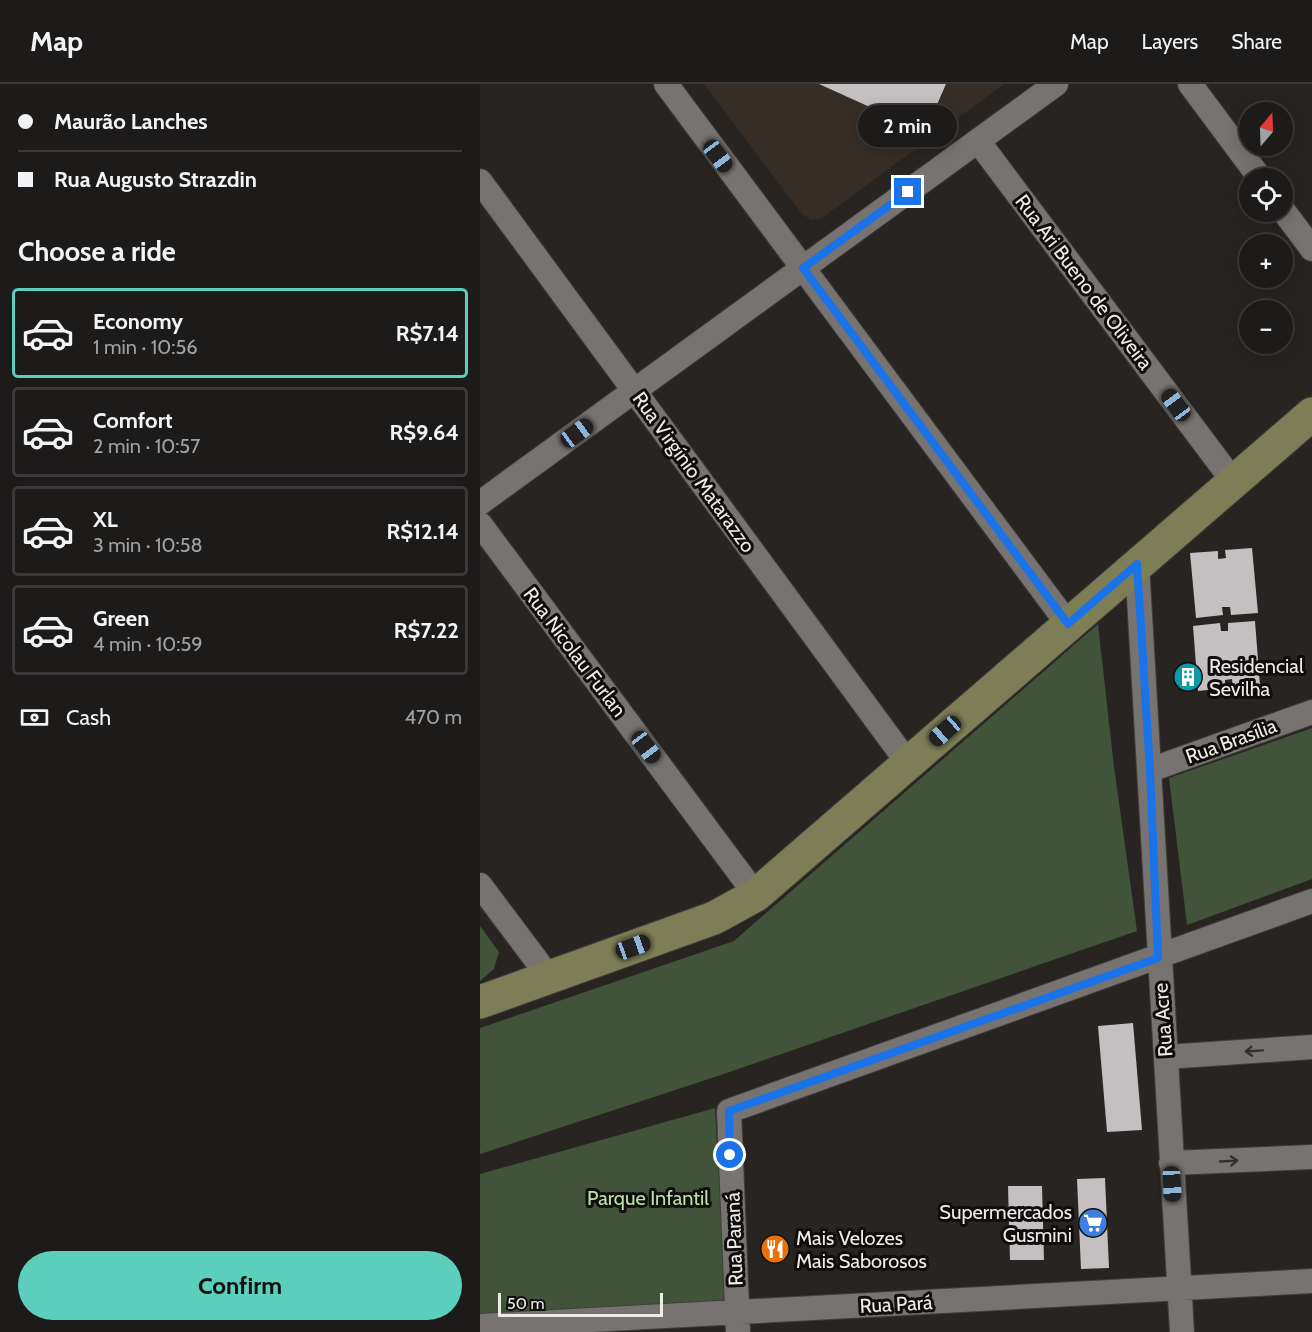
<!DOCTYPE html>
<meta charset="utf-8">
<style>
:root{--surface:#1d1b1a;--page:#2a2827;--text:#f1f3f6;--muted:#a0a1a2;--line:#3b3939;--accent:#5bcebc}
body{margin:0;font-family:Cabin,sans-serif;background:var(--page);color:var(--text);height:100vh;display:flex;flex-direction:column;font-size:22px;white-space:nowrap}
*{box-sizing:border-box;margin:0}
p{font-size:20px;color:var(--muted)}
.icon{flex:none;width:33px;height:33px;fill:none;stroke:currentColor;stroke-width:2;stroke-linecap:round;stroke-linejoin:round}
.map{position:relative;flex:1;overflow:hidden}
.details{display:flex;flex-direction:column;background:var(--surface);width:480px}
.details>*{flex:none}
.guide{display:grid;align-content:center;height:132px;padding:0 18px;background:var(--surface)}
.needle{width:39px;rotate:19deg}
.tools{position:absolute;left:759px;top:18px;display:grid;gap:12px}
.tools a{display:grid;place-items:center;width:54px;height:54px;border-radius:50%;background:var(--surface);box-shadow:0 3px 15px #0003,0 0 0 2px var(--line);font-size:30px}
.scale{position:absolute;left:18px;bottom:15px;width:165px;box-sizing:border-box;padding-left:6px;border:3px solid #eeecea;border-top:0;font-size:16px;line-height:21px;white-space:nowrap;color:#eeecea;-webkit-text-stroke:4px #0f0e0d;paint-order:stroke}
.end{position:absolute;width:27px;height:27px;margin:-14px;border:8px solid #1a73e8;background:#fff;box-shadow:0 0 0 3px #fff}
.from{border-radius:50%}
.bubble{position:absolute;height:42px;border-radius:21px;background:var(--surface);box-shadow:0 3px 15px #0003,0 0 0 2px var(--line);font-size:20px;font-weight:700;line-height:42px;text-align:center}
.car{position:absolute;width:18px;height:36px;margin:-18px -9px;border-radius:8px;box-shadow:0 0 4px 2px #0007;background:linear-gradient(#222 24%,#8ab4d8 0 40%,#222 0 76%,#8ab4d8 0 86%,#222 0)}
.guide b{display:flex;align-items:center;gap:21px;height:57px;font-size:22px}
.guide b+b{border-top:2px solid var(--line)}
.guide i{width:15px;height:15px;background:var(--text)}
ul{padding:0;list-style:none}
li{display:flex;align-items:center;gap:18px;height:90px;margin:0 12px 9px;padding:0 6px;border:3px solid var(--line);border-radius:6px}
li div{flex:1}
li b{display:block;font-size:22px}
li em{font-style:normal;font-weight:700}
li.current{border-color:var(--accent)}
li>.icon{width:54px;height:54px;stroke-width:1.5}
h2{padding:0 18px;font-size:27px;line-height:72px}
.pay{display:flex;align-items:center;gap:15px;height:66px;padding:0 18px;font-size:22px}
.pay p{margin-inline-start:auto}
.button{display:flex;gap:12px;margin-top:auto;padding:12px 18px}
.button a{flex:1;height:69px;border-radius:36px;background:var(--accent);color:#111;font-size:24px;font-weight:700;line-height:69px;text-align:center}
header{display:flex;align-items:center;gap:36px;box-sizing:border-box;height:84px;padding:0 30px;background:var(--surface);border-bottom:2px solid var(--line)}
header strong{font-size:28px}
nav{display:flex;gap:33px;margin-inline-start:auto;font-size:21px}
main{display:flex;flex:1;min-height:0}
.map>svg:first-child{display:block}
.built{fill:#352d26}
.green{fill:#415338}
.building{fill:#c4c0c2}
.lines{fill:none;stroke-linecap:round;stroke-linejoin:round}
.street-casing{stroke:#413f3d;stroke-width:26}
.secondary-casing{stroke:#413f3d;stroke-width:35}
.street{stroke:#767370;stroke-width:24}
.secondary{stroke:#7d7e56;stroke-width:33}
.oneway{stroke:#333130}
.route{stroke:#1a73e8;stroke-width:8}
.labels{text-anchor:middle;stroke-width:6;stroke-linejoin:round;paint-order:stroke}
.street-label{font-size:20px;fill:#eeecea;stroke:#0f0e0d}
.poi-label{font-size:20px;fill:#eeecea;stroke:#0f0e0d;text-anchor:start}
.park-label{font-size:20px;fill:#bce2a9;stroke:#0f0e0d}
</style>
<header>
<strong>Map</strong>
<nav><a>Map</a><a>Layers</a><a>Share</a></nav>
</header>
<main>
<section class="details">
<div class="guide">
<b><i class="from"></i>Maurão Lanches</b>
<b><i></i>Rua Augusto Strazdin</b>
</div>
<h2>Choose a ride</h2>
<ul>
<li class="current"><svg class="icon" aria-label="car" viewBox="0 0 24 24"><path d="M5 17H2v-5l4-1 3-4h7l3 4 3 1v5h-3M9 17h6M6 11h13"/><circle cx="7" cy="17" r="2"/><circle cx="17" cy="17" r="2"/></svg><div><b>Economy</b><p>1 min · 10:56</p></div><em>R$7.14</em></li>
<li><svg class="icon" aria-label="car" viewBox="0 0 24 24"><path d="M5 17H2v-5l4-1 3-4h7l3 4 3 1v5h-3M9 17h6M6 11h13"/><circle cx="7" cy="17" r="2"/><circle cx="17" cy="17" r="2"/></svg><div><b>Comfort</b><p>2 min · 10:57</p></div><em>R$9.64</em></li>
<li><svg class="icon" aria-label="car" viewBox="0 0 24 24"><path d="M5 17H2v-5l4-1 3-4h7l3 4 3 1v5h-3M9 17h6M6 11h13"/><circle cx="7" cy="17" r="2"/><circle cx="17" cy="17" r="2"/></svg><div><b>XL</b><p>3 min · 10:58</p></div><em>R$12.14</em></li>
<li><svg class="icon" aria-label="car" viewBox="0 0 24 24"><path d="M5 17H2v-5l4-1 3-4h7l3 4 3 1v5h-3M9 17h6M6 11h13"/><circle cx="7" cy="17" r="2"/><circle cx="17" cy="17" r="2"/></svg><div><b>Green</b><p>4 min · 10:59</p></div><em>R$7.22</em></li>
</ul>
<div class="pay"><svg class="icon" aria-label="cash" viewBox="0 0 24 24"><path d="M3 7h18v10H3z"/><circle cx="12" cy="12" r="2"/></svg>Cash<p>470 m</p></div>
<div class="button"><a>Confirm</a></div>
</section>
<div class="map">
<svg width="832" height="1248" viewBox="0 0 832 1248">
<rect width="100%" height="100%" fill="#272422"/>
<!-- built -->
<path class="built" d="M224,0H524L342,134L331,136L322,130Z"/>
<!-- green -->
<path class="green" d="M618,540L634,683L657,847L238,992L0,1070V944L254,857Z
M832,644V795L707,841L689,694Z
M0,842L19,868L14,885L0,897Z
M235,1024L246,1219L0,1232V1090Z"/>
<!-- building -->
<path class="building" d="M339,0H466L445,48Z
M772,464L778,529L751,531L750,523H742L743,531L716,534L710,469L738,467V475L746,474L745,466Z
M775,537L780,602L753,604L752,595L745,596V604L718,607L713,542L740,539L741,547H748V539Z
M653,939L662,1046L627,1048L618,942Z
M625,1094L629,1184L601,1185L597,1095Z
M528,1102H562L564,1176H530Z"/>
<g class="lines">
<!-- street casing -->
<g class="street-casing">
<path id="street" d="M186,0L588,540
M710,0L780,94
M498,57L753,397
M0,97L428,679
M802,125L832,165
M0,419L576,0
M0,440L276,811
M657,480L702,1248
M670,686L832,628
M0,801L69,893
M686,973L832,963
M691,1079L832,1073
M0,1242L832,1197
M258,1248L249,1027L832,817"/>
</g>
<!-- secondary casing -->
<g class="secondary-casing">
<path id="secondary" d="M0,918L234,834L276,811L832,330"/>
</g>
<!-- street -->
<use href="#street" class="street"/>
<!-- secondary -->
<use href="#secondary" class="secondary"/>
</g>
<!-- one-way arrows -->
<defs><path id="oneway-shaft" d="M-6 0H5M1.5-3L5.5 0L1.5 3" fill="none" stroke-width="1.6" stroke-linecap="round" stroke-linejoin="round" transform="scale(1.5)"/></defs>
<g class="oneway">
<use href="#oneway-shaft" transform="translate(774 967) rotate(176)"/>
<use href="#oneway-shaft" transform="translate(749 1077) rotate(-3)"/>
</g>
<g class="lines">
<!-- route -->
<path class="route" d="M250,1071L249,1027L678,874L670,686L657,480L588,540L323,184L428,108"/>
</g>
<!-- icons -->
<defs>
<g id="building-disc" transform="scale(1.5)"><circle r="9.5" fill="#0f9aa8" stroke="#0f0e0d"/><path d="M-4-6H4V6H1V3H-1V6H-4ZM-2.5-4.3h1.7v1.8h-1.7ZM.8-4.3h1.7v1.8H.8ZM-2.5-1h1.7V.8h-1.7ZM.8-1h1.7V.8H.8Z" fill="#fff"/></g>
<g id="supermarket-disc" transform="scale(1.5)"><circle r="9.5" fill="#3f7fe0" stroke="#0f0e0d"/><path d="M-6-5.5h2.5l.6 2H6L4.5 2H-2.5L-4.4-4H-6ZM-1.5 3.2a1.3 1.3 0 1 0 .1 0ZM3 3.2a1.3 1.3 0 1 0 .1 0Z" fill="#fff"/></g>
<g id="restaurant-disc" transform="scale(1.5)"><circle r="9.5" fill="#e8710a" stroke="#0f0e0d"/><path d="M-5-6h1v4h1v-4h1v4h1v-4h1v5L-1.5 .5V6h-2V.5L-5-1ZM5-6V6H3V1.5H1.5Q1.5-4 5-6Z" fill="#fff"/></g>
</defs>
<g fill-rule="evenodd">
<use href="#building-disc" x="708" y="593"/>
<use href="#supermarket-disc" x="613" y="1139"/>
<use href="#restaurant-disc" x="295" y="1165"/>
</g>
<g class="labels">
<!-- street labels -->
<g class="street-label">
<text transform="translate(604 198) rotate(53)" y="7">Rua Ari Bueno de Oliveira</text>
<text transform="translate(214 388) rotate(54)" y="7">Rua Virgínio Matarazzo</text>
<text transform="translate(95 568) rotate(53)" y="7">Rua Nicolau Furlan</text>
<text transform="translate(751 657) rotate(-20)" y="7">Rua Brasília</text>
<text transform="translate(683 936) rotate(-94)" y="7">Rua Acre</text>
<text transform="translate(254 1155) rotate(-92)" y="7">Rua Paraná</text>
<text transform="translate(416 1220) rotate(-3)" y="7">Rua Pará</text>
</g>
<!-- poi labels -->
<g class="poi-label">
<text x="729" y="589">Residencial<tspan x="729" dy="23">Sevilha</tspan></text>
<text x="592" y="1135" text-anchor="end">Supermercados<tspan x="592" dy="23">Gusmini</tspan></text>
<text x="316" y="1161">Mais Velozes<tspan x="316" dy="23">Mais Saborosos</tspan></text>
</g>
<!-- park labels -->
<g class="park-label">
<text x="168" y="1121">Parque Infantil</text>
</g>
</g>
</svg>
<div class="tools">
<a><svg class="needle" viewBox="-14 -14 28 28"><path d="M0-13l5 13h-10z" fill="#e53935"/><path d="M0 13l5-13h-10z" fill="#a0a1a2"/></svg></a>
<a><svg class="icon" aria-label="locate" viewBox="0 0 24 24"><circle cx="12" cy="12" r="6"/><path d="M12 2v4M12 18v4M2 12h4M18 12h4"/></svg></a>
<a>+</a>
<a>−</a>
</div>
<div class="scale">50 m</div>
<i class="end from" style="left:250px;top:1071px"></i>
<i class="end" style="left:428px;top:108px"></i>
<div class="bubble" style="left:378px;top:21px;width:99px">2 min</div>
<i class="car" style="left:238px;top:72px;rotate:143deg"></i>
<i class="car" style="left:696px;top:321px;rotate:323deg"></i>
<i class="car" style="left:97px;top:349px;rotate:54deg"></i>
<i class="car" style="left:465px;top:647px;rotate:229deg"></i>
<i class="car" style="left:166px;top:663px;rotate:143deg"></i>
<i class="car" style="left:153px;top:863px;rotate:70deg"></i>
<i class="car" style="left:692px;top:1100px;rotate:177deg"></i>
</div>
</main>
